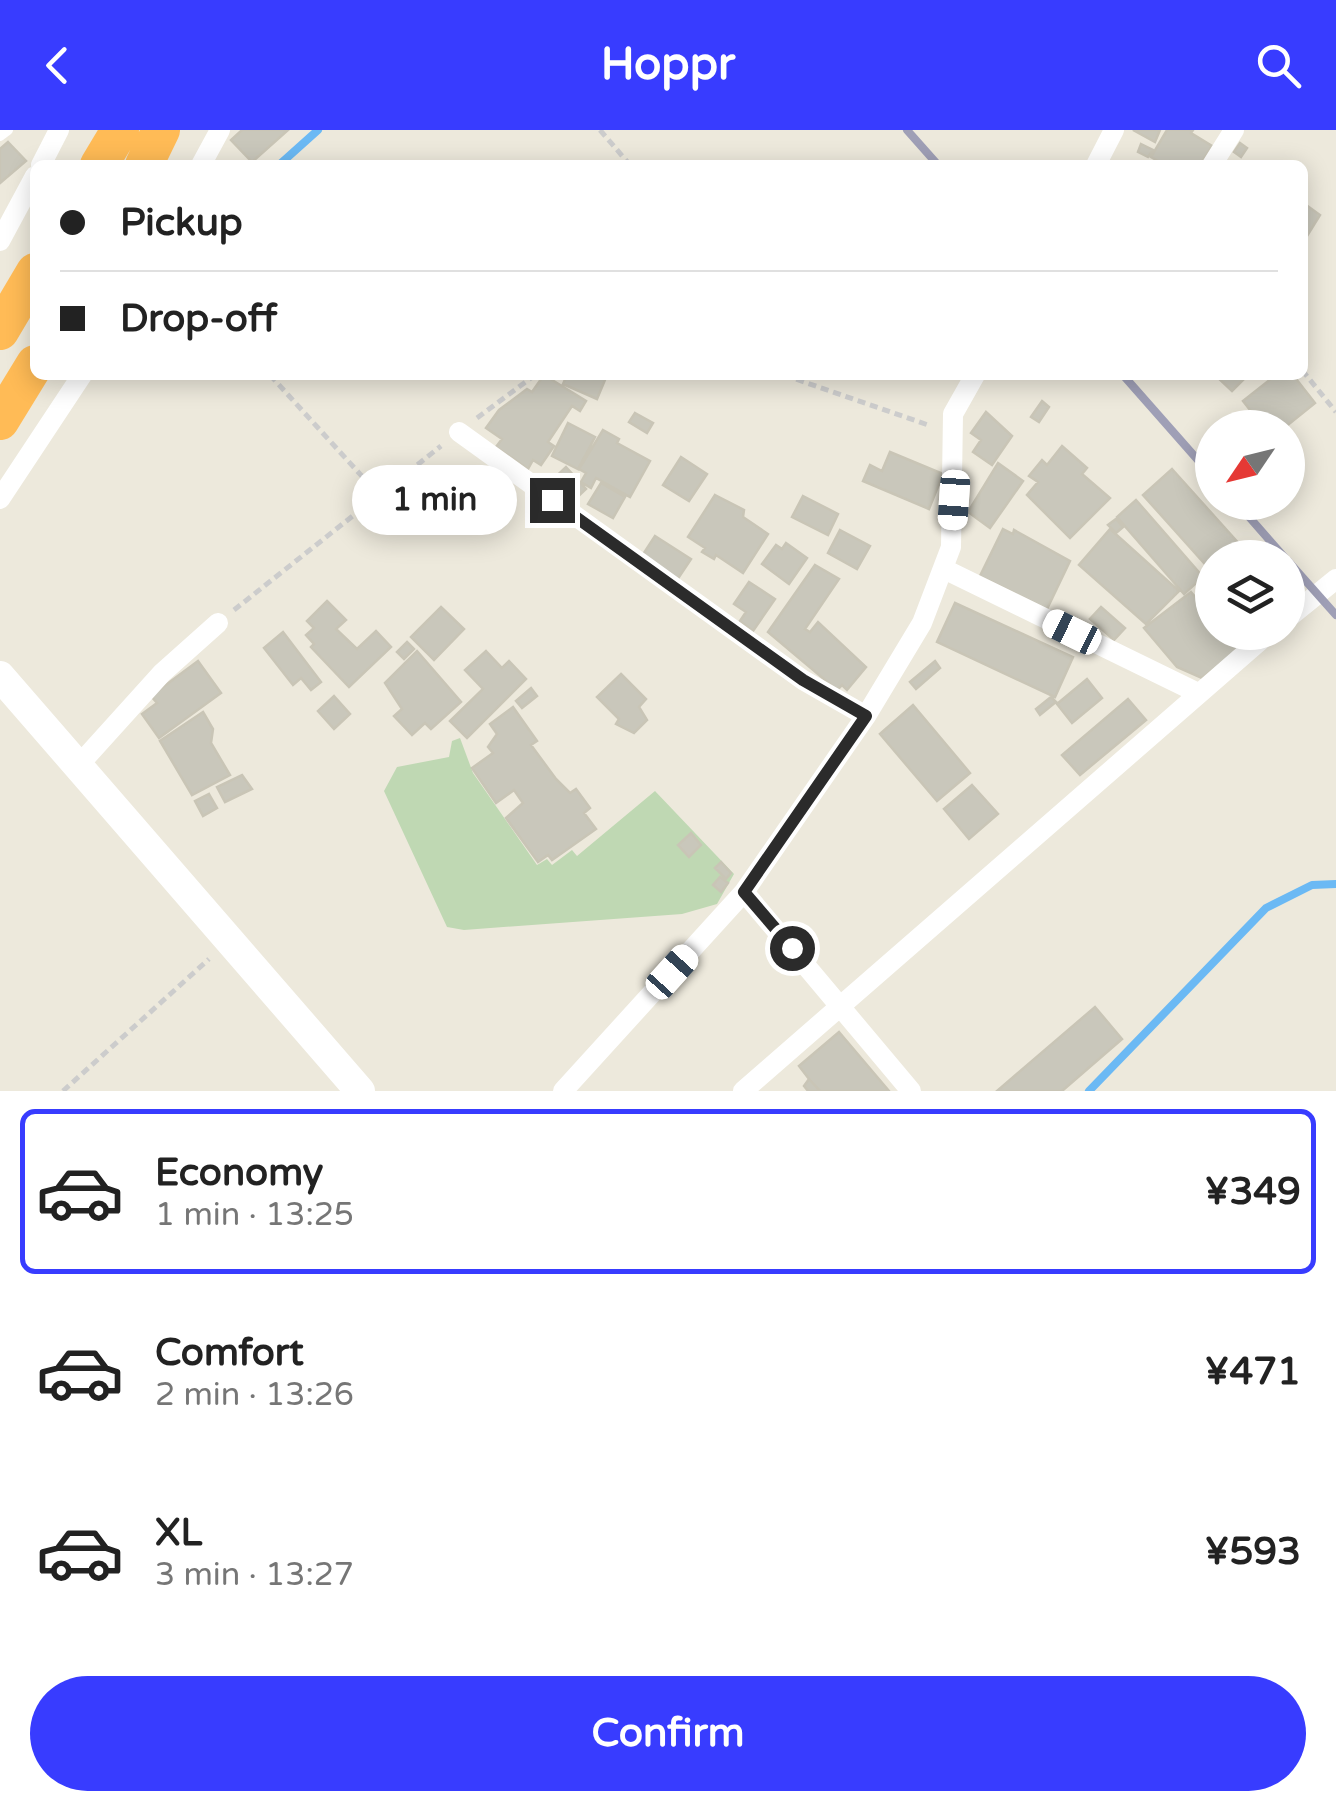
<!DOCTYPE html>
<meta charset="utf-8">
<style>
:root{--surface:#fff;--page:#f2f2f2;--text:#222;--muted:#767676;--line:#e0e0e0;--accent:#383cff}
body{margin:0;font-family:"Varela Round",sans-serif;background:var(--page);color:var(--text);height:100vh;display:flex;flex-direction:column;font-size:38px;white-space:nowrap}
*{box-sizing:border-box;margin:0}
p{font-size:32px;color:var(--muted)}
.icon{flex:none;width:55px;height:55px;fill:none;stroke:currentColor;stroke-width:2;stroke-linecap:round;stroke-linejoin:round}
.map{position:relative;height:961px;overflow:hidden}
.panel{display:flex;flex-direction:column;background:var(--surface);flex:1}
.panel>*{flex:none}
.banner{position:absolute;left:30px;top:30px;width:1278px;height:220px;border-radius:15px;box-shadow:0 5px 25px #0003;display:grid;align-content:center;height:220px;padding:0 30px;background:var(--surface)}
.needle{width:65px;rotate:235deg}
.tools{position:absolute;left:1195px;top:280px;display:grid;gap:20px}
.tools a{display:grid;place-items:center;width:110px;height:110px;border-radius:50%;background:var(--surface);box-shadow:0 5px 25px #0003;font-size:50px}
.end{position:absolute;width:45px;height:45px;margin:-22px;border:12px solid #2b2b2b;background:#fff;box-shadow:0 0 0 5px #fff}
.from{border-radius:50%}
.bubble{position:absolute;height:70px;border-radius:35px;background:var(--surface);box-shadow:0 5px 25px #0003;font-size:32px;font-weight:700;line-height:70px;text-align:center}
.car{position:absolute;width:30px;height:60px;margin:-30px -15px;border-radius:12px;box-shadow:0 0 8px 2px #0007;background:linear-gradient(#fff 24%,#345 0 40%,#fff 0 76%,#345 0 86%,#fff 0)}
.banner b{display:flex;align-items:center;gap:35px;height:95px;font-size:38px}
.banner b+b{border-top:2px solid var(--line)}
.banner i{width:25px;height:25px;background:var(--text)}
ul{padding:18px 0 0;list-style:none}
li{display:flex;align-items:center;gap:30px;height:165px;margin:0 20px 15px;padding:0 10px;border:5px solid transparent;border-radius:15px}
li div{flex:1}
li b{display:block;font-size:38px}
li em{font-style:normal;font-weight:700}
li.current{border-color:var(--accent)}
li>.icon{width:90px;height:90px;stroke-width:1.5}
.button{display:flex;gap:20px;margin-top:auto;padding:20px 30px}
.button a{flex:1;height:115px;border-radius:60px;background:var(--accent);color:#fff;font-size:40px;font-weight:700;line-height:115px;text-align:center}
header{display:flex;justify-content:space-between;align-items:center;height:130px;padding:0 30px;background:var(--accent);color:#fff;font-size:45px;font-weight:700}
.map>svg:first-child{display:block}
.cemetery{fill:#bfd8b3}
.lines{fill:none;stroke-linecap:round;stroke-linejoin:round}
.stream{stroke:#6bb9f4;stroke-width:8}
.building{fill:#c9c7bb;stroke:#c9c5b6;stroke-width:2.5}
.path{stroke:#ccc;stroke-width:5;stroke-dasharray:8 5;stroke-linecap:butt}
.lane{stroke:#fff;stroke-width:10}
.street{stroke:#fff;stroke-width:20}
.secondary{stroke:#fff;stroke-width:30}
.highway{stroke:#ffbb56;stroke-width:38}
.rail{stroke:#9f9fb6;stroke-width:8}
.route{stroke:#2b2b2b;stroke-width:12}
</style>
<header><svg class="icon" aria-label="back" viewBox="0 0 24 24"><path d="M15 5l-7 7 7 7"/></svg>Hoppr<svg class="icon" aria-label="search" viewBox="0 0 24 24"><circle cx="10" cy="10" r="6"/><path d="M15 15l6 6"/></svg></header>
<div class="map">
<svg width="1336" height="961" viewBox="0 0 1336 961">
<rect width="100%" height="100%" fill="#ede9dc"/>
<!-- cemetery -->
<path class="cemetery" d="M460,608L473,643L537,735L547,729L552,735L572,720L577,726L655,661L734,744L717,774L682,784L464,800L447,797L384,661L397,637L449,627L452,611Z"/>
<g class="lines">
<!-- stream -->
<path class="stream" d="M279,35L318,0
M1089,961L1266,778L1312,755L1336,754"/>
</g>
<!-- building -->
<path class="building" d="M242,0H288L252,32L231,10Z
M1133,0H1160L1155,12Z
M1167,0H1193L1191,3L1212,16L1200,35L1170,31L1165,35L1151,27Z
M8,12L26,31L0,53V19Z
M1240,13L1247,18L1241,27L1234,22Z
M1141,14L1153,20L1148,27L1138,22Z
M1302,72L1320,85L1302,114Z
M544,245L586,271L580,281L572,276L548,312L554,316L541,335L533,330L528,339L496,317L502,309L486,298L499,280L527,259L532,262Z
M567,245H607L597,269L563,254Z
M1215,245H1248L1232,261Z
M1276,245H1293L1315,273L1284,298H1264L1243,271Z
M1042,271L1049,277L1039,292L1031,287Z
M986,282L1012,306L992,335L973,322L981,310L971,303Z
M635,283L653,293L647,303L629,292Z
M568,293L595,307L578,339L552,326Z
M603,300L619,309L617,313L650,331L630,367L596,348L591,358L581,352L586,343L579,339Z
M1062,316L1087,338L1082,344L1110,368L1070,408L1027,365L1038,352L1029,346L1042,330L1047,335Z
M890,322L943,344L929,379L863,351L870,335L882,341Z
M681,327L707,344L689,371L663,355Z
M998,333L1023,351L990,398L968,382Z
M566,337L586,359L568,376L548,354Z
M1172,339L1241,416L1228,428H1212V442L1143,365Z
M601,353L625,367L613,388L588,374Z
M715,365L744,380L743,387L768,404L743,443L716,425L714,429L702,422L705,418L688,407Z
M803,366L838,384L828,405L792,387Z
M1136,370L1203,447L1184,464L1117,387Z
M1116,389L1123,397L1116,403L1108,395Z
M1003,399L1013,404L1014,400L1070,431L1047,479L980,446Z
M1110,399L1179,461L1146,494L1079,435Z
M840,400L870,416L857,439L828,423Z
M655,406L691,429L677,450L642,426Z
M786,413L807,428L789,454L762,434L776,415L782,419Z
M815,435L839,449L805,499L810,502L818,492L866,537L847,560L842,555L837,560L768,502Z
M749,452L775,469L753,501L740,491L746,482L734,474Z
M1191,462L1212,487V502H1225L1239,519L1202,548L1177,537L1144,498Z
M327,471L346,490L336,499L357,519L376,501L391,517L349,557L311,517L314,514L306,505L314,498L307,491Z
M955,473L1073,527L1055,567L937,512Z
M441,477L464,499L434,530L411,507Z
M1101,477L1125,498L1114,510L1090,489Z
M283,502L321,552L311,560L301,548L293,555L264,518Z
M407,512L414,519L404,529L397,522Z
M417,521L461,572L431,599L425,593L412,605L394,586L402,579L385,553Z
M486,521L502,538L509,531L526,549L467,608L450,591L483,559L465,540Z
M198,531L221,563L159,608L142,584L157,573L151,566Z
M935,531L940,538L916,559L910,552Z
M621,544L646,569L639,577L647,590L634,603L616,594L619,589L597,567Z
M1087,549L1102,568L1072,593L1057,574Z
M531,558L537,566L522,578L516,571Z
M334,566L350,584L334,599L318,581Z
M1051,567L1056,572L1040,585L1036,579Z
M1128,569L1146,590L1080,645L1062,625Z
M913,575L970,643L937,671L880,604Z
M513,577L537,611L531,615L556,649L570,663L576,659L590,678L584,683L596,699L552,730L548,725L538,732L506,688L523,673L514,660L496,673L472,638L493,623L488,617L497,604L490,594Z
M203,582L213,599L211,613L230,645L192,665L160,611Z
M242,645L252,659L225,672L217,657Z
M972,655L998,684L969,709L944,679Z
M209,664L217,678L203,686L195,671Z
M691,703L701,715L689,727L678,715Z
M721,732L731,743L726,749L715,738Z
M720,747L728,753L721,762L713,755Z
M1095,877L1122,909L1062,961H997Z
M839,902L889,961H820L809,949L799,936Z
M809,949L820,961H808L804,956Z"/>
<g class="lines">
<!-- path -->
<path class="path" d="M600,0L630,35
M1302,240L1336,282
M270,245L379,365
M784,245L931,296
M477,288L535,245
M234,480L441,316
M63,961L209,829"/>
<!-- lane -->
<path class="lane" d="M0,6L8,0"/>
<!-- street -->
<path class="street" d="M41,35L59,0
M201,35L220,0
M1096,35L1114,0
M1212,35L1234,0
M0,111L35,46
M459,302L803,550L866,586
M0,369L82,245
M946,440L1198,563
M1288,488L1336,449
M78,636L162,543L218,493
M744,762L911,961
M563,961L744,762L866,586L922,493L951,417L953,284L975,245
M743,961L1270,502"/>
<!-- secondary -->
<path class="secondary" d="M0,546L360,961"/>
<!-- highway -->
<path class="highway" d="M99,35L120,0
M144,35L161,0
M0,201L35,142
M0,291L35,234"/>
<!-- rail -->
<path class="rail" d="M907,0L938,35
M1123,245L1212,346
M1236,372L1285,428
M1288,431L1336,485"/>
</g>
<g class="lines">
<!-- route -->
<path class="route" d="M552,370L803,550L866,586L744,762L792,818"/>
</g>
</svg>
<div class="tools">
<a><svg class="needle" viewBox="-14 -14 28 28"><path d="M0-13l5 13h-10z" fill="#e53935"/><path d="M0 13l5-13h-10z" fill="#767676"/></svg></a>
<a><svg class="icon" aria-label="layers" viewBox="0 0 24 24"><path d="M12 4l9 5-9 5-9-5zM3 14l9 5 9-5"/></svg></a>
</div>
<i class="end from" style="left:792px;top:818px"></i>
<i class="end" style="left:552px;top:370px"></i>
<div class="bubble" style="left:352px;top:335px;width:165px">1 min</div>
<i class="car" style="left:954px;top:370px;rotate:184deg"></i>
<i class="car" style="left:1072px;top:502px;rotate:296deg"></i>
<i class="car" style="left:672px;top:842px;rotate:42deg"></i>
<div class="banner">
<b><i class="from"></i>Pickup</b>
<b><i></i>Drop-off</b>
</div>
</div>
<section class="panel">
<ul>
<li class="current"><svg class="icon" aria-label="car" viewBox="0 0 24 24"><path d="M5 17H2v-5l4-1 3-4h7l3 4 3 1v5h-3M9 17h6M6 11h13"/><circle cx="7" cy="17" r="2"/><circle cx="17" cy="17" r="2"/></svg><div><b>Economy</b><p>1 min · 13:25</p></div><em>¥349</em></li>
<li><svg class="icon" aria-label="car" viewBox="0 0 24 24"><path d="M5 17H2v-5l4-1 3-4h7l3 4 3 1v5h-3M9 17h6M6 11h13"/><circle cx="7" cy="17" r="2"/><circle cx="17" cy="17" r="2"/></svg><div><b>Comfort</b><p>2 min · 13:26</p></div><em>¥471</em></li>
<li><svg class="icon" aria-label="car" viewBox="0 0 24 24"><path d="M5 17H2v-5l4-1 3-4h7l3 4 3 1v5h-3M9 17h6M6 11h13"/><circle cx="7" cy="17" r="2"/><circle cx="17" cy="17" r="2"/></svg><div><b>XL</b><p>3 min · 13:27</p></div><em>¥593</em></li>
</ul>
<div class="button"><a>Confirm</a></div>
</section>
